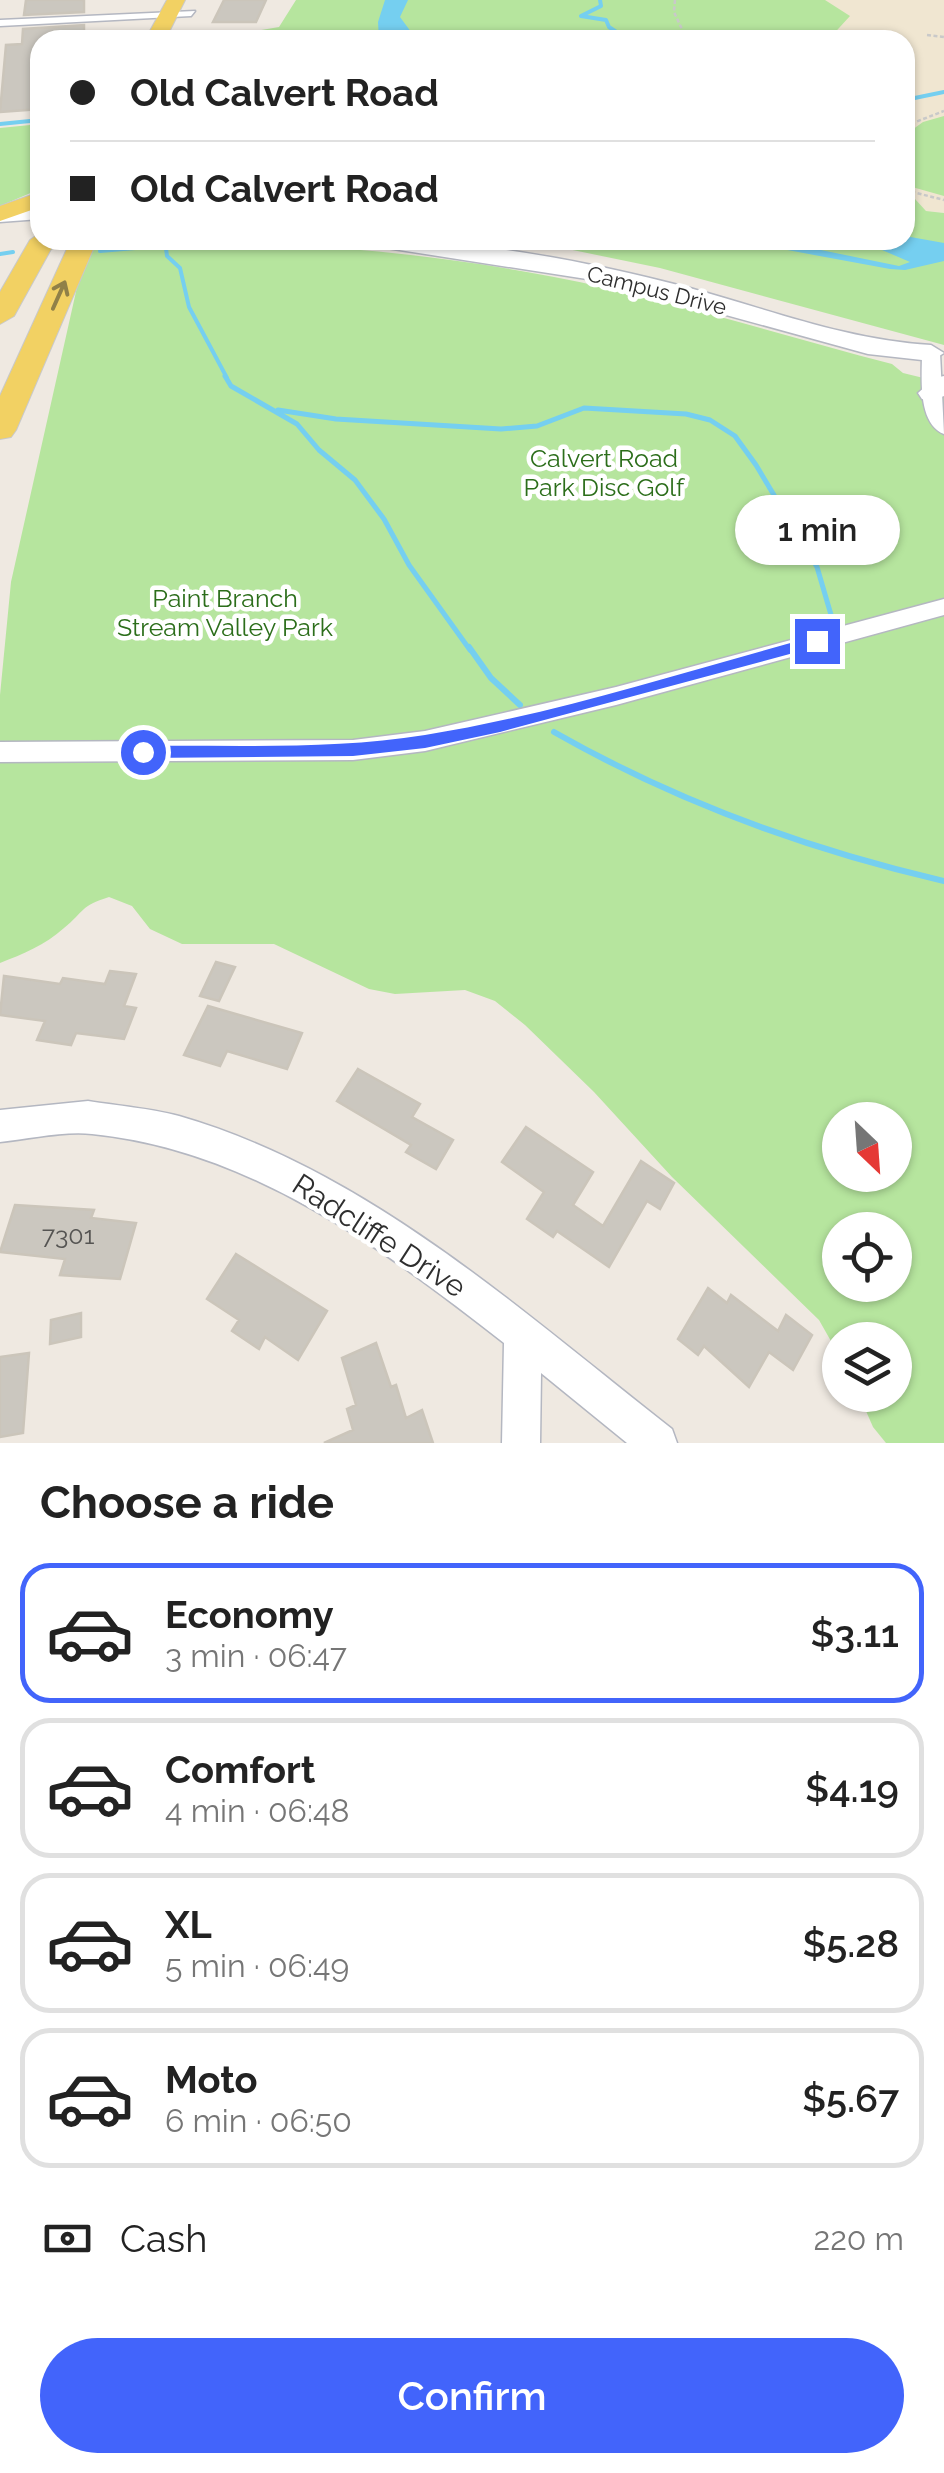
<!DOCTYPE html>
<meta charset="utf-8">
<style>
:root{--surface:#fff;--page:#f2f2f2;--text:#222;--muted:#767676;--line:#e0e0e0;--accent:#4264fb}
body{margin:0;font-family:Raleway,sans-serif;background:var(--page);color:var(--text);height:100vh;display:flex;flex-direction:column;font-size:38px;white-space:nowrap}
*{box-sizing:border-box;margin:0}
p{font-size:32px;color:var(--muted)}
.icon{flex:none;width:55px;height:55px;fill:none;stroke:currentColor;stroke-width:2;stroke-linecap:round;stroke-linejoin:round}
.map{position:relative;height:1443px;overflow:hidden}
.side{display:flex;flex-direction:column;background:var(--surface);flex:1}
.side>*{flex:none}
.hud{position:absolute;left:30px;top:30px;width:885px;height:220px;border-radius:30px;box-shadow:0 2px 8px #0004;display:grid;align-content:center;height:220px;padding:0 40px;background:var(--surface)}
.needle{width:65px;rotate:155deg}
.controls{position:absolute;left:822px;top:1102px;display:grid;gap:20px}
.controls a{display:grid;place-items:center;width:90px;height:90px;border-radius:50%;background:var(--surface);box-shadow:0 2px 8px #0004;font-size:50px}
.end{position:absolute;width:45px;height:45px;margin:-22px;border:12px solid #4264fb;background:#fff;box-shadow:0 0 0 5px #fff}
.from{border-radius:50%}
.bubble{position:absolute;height:70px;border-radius:35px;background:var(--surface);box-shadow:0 2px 8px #0004;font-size:32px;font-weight:600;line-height:70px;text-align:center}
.hud b{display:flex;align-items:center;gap:35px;height:95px;font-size:38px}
.hud b+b{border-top:2px solid var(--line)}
.hud i{width:25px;height:25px;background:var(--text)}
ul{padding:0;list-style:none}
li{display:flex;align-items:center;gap:30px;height:140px;margin:0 20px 15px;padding:0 20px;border:5px solid var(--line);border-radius:30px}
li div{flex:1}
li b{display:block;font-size:38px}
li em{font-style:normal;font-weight:600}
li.active{border-color:var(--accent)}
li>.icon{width:90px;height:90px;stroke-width:1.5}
h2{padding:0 40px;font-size:45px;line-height:120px}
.pay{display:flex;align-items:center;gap:25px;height:110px;padding:0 40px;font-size:38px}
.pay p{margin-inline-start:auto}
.action{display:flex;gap:20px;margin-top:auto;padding:20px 40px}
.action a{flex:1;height:115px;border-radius:60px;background:var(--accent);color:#fff;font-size:40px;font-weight:600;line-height:115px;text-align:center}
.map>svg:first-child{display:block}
.education{fill:#f0e6d1}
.green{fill:#b6e59e;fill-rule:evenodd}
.water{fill:#75cff0}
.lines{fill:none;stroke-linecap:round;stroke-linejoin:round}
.stream-far2{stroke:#75cff0;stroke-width:4}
.stream-far1{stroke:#75cff0;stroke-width:5}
.stream{stroke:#75cff0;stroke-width:6}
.building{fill:#cbc7bf;stroke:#cbc5ba;stroke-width:2.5}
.street-casing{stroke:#b4b7c1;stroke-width:3}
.secondary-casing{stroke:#b4b7c1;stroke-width:3}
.primary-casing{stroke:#c9c9c9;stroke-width:2}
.path{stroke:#c9c9c9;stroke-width:2.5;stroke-dasharray:4 2.5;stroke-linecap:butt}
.street{fill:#fff;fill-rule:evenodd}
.secondary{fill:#fff;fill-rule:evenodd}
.primary{fill:#f2d163;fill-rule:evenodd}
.oneway{stroke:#908048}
.route{fill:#4264fb}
.labels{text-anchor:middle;stroke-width:9;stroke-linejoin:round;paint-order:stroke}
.far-street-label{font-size:22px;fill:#2e2e2e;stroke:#fff}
.park-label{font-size:25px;fill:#2c6e1b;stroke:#fff}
.near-number-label{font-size:25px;fill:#555452}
.near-street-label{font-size:30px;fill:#2e2e2e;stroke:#fff}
</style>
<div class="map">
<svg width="944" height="1443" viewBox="0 0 944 1443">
<rect width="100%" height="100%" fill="#efe9e1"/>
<!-- education -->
<path class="education" d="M776,0H944V213L926,211L905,188V100L911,99L905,94V40H792Z"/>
<!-- green -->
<path class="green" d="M296,0H825L850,16L828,40H202L279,27Z
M944,116V196L905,185V135L923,122Z
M40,124V189L0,206V128Z
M905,188L926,211L944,213V345L660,268L524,240H905Z
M102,240C258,240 400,247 554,277C669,299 779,335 892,364L903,373L944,383V1443H886L873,1427L859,1395H895V1340H840V1357L819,1320L672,1177L594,1092L525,1025L495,1001L465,990L395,994L369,989L274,944H182L150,929L132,906L109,897C80,906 85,911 64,928C45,945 23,954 0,963V695L11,582L86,247ZM840,1120H895V1175H840ZM840,1230H895V1285H840Z"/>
<!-- water -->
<path class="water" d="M385,0H408L400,17L417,40H379L378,22Z
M905,236L944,243V261L905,270L890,269L733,240H772L899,266L910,262L868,244L869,241L905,240Z"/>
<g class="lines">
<!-- stream-far2 -->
<path class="stream-far2" d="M600,0L601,6L581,16L606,20L609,27L628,40
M905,100L944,92
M0,124L40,120
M165,241L167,256L180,268L189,307L227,378
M100,251L147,247L166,240
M0,254L13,252"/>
<!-- stream-far1 -->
<path class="stream-far1" d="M225,376L231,386L297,424L319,450L355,480L384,519L409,565L470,650
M278,410L336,419L501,429L537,426L584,408L686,414L710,420L735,436L756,465L817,567L834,625"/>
<!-- stream -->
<path class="stream" d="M469,647L491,678L520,705
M554,732C677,802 806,849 944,881"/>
</g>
<!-- building -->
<path class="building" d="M26,0H84V12L24,15Z
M224,0H266L256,22H213Z
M84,25V40H40V109L0,112L6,45L22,44L23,29Z
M216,962L235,967L219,1001L200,996Z
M110,971L136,974L124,1006L136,1008L124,1039L76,1033L71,1045L37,1040L45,1021L0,1015L4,976L60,984L63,978L105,984Z
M208,1006L302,1033L287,1069L227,1051L220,1066L184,1055Z
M358,1069L420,1104L412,1117L453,1140L436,1169L406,1152L411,1145L337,1101Z
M526,1127L593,1172L573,1205L603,1226L641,1161L674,1183L660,1209L647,1201L609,1267L557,1231L553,1237L527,1219L544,1192L502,1162Z
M15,1205L94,1210L91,1218L136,1223L120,1279L60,1275L65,1259L0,1252Z
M236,1254L327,1311L298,1360L265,1337L259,1349L232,1331L239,1320L207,1299Z
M708,1288L727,1303L731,1295L778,1331L786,1315L812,1335L793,1370L769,1352L749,1387L704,1346L698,1355L678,1339Z
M81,1313V1337L50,1344L51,1320Z
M376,1343L391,1387L396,1385L406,1418L422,1410L433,1443H324L353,1430L347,1409L356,1405L342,1358Z
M29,1353L23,1433L0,1437V1357Z"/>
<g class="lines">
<!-- street casing -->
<g class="street-casing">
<path id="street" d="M195,11L191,16L0,26V20Z
M931,348L940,353L944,434C917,423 922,377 922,353Z
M944,599V615L616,705L425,751L353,760L0,762V742L353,740L425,731L616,687Z
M88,1101C118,1106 150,1108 179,1116C367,1170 521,1311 672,1429L677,1443H627L541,1373L540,1443H502L504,1343C382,1248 251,1150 92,1134C63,1131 29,1139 0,1142V1110Z"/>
</g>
<!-- secondary casing -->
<g class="secondary-casing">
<path id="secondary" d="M40,207V219L0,222V210Z
M369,240C476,240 582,260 686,287C768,309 845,340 931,345L944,353L931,361L868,354L606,282L380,247Z
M944,376V396L931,401L922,399L918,393L935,378Z"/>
</g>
<!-- primary casing -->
<g class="primary-casing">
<path id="primary" d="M167,0H185L165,40H145Z
M40,192V207L0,221V206Z
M40,233V240H56L14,316L0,324V292L30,240Z
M71,240H97L16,430L11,437L0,439V396Z"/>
</g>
<!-- path -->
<path class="path" d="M675,0L674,12L687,40
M927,35L944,37
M905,126L944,111
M905,190L944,200"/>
<!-- street -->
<use href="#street" class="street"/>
<!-- secondary -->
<use href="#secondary" class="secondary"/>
<!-- primary -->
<use href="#primary" class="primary"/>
</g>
<!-- one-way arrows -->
<defs><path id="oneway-shaft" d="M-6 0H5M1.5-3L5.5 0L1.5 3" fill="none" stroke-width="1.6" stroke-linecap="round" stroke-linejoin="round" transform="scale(2.5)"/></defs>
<use class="oneway" href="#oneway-shaft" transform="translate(59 295) rotate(-66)"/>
<!-- route -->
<path class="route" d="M817,636L825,641L823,645L500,732L425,748L353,756L143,758L134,752L143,746C236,745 332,750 425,735C557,714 688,670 817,636Z"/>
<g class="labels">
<!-- far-street labels -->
<g class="far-street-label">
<text transform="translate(657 290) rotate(14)" y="8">Campus Drive</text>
</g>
<!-- park labels -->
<g class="park-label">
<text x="604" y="467">Calvert Road<tspan x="604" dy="29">Park Disc Golf</tspan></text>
<text x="225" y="607">Paint Branch<tspan x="225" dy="29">Stream Valley Park</tspan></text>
</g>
<!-- near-number labels -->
<g class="near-number-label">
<text x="68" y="1244">7301</text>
</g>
<!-- near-street labels -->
<g class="near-street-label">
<text transform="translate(379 1236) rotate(33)" y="10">Radcliffe Drive</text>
</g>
</g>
</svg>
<div class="controls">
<a><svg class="needle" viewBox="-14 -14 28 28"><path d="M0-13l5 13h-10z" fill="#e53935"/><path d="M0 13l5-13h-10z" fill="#767676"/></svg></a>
<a><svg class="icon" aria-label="locate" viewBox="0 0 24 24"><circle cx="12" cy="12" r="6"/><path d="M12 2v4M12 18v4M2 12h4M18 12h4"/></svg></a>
<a><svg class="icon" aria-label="layers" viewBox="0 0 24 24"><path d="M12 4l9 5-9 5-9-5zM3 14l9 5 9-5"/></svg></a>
</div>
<i class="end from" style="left:143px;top:752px"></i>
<i class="end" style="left:817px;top:641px"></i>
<div class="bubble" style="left:735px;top:495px;width:165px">1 min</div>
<div class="hud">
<b><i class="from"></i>Old Calvert Road</b>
<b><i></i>Old Calvert Road</b>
</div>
</div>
<section class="side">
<h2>Choose a ride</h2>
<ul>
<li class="active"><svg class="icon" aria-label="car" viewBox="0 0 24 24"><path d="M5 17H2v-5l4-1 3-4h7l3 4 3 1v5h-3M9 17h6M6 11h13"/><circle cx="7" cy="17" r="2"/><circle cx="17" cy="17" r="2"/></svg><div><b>Economy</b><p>3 min · 06:47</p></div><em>$3.11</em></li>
<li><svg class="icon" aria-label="car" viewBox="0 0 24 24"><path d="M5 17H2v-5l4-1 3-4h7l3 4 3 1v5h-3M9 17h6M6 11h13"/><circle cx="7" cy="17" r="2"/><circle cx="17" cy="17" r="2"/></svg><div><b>Comfort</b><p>4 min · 06:48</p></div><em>$4.19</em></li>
<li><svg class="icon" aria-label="car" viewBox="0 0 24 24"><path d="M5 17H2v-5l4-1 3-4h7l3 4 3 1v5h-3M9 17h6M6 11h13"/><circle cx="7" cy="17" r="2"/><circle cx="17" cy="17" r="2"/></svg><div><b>XL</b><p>5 min · 06:49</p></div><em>$5.28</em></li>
<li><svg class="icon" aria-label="car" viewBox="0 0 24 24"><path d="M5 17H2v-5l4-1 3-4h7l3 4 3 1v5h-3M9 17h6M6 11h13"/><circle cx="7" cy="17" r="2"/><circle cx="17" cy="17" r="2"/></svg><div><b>Moto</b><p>6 min · 06:50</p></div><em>$5.67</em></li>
</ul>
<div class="pay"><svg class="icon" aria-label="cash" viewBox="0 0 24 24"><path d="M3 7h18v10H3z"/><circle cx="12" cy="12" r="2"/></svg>Cash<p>220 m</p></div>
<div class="action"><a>Confirm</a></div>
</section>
